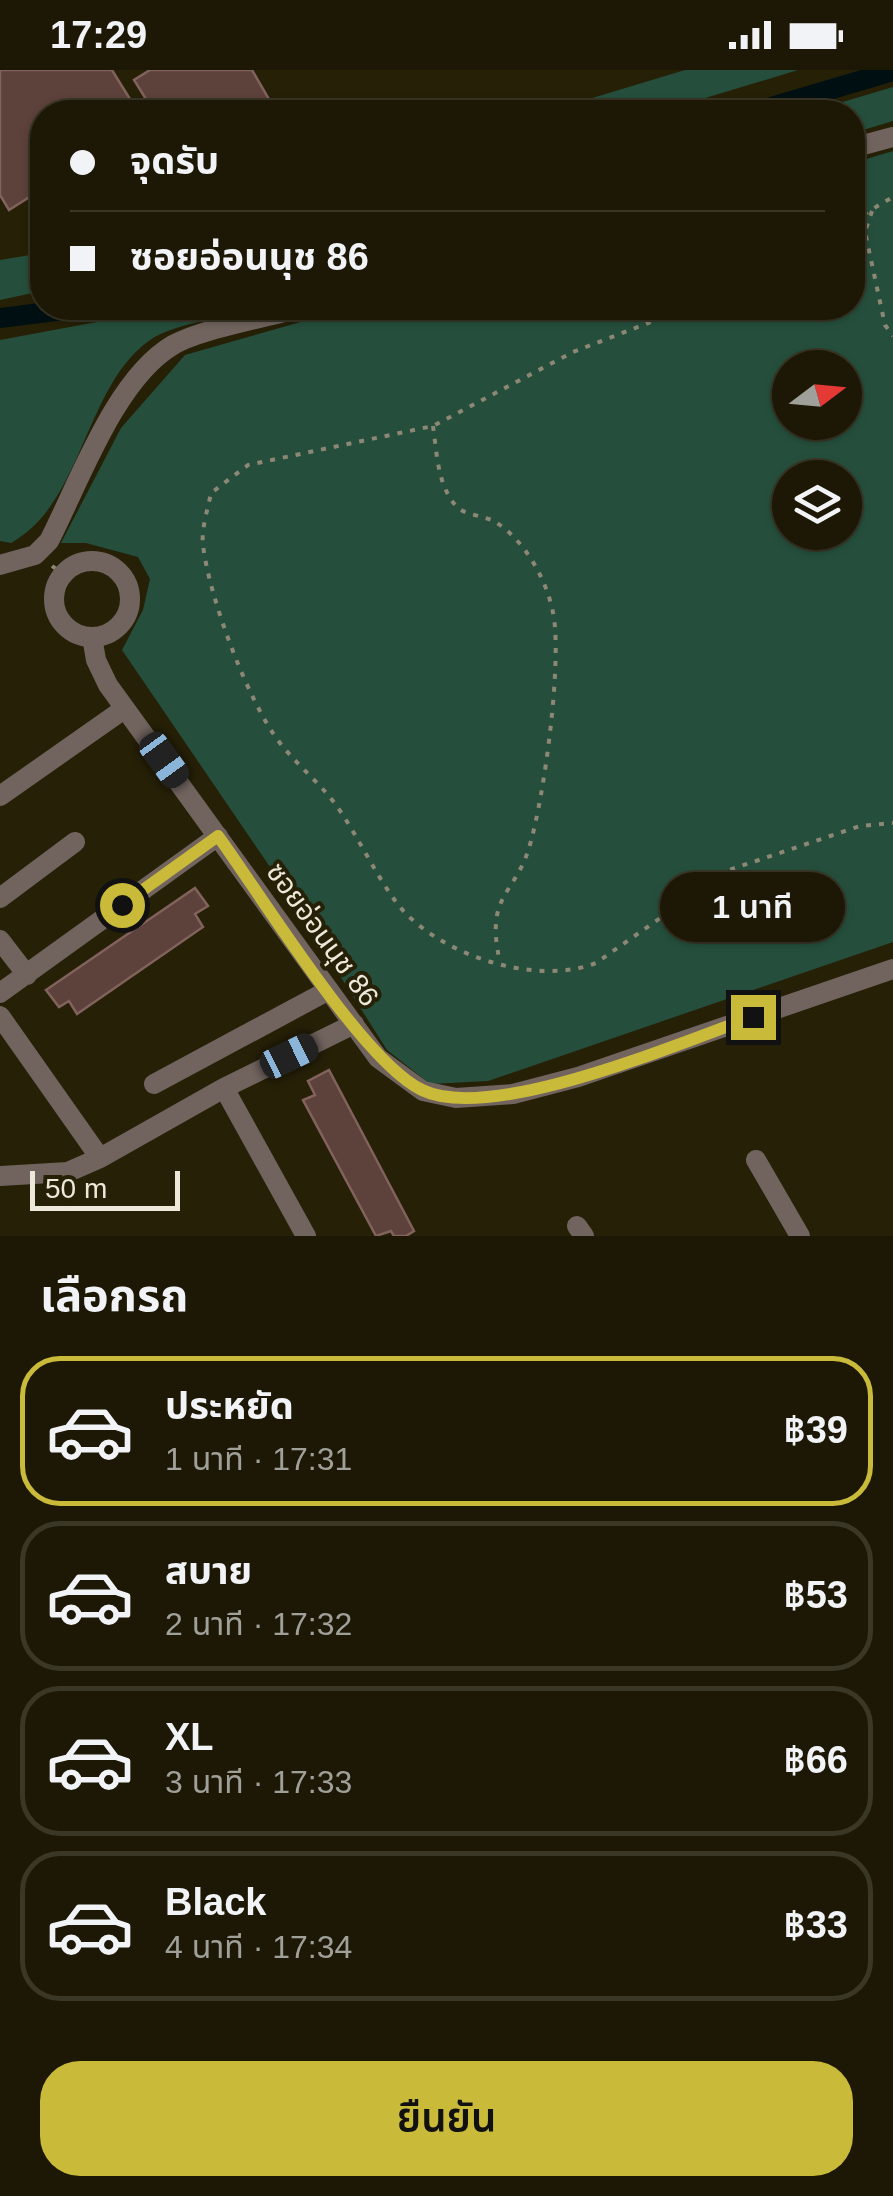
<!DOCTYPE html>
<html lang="th">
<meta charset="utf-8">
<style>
:root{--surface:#1c1805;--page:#25210f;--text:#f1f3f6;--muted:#a0a09a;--line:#3a3727;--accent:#caba3a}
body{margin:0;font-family:Helvetica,"Noto Sans Thai",sans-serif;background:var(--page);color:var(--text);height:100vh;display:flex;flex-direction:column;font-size:38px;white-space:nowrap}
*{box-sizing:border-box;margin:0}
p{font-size:32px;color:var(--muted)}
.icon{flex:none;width:55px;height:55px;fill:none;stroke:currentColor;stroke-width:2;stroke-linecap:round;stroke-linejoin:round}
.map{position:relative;height:1166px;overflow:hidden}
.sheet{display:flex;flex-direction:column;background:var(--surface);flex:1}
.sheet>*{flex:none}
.banner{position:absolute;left:30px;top:30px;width:835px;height:220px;border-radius:40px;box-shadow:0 2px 8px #0004,0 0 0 2px var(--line);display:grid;align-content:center;height:220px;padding:0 40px;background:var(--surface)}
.needle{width:65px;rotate:74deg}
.tools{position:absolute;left:772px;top:280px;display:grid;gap:20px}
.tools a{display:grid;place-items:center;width:90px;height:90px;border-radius:50%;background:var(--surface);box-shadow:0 2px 8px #0004,0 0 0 2px var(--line);font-size:50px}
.scale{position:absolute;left:30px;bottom:25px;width:150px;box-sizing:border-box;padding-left:10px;border:5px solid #ede9da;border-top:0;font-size:28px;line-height:35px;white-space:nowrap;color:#ede9da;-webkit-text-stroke:8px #262007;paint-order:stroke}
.end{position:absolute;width:45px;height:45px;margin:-22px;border:12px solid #caba3a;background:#111;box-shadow:0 0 0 5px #111}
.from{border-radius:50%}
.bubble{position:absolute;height:70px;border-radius:35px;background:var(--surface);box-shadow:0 2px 8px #0004,0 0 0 2px var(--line);font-size:32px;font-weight:600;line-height:70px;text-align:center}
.car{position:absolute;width:30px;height:60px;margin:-30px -15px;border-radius:12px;box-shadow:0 0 8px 2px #0007;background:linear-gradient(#222 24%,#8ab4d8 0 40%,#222 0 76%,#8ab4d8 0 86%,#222 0)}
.banner b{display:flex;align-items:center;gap:35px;height:95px;font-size:38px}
.banner b+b{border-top:2px solid var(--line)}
.banner i{width:25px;height:25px;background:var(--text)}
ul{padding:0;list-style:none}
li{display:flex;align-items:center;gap:30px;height:150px;margin:0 20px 15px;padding:0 20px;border:5px solid var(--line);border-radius:40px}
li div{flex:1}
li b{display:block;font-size:38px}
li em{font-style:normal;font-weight:600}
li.active{border-color:var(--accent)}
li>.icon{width:90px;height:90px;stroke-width:1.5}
h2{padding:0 40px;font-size:45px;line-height:120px}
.primary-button{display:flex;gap:20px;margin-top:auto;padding:20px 40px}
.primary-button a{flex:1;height:115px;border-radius:40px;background:var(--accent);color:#111;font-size:40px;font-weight:600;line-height:115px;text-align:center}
.status{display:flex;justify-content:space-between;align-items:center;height:70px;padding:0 50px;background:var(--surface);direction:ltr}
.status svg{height:28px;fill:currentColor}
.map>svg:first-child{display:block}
.green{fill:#254f3c;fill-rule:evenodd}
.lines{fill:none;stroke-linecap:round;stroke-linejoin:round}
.canal{stroke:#001012;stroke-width:20}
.building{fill:#5d413b;stroke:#81625c;stroke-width:2.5}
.path{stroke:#8d8875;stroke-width:4;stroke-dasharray:5 8;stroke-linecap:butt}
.street{stroke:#71645f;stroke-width:20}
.route{stroke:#caba3a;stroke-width:12}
.labels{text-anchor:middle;stroke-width:8;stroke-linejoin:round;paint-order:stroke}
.street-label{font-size:28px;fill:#ede9da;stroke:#262007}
</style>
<div class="status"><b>17:29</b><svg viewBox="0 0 49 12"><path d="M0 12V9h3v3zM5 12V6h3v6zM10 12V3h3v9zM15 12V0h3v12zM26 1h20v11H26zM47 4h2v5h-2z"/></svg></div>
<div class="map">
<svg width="893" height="1166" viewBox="0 0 893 1166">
<rect width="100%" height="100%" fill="#262007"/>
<!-- green -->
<path class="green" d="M685,0H798L659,42H546Z
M893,17V51L853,63L852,42H809Z
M893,81V872L488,1011L430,1014L387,980L283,816L122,580L143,540L150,509L138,487L86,473H61L121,358L185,285L350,238H852L853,93ZM790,298H845V352H790ZM790,408H845V462H790Z
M42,183V221L0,230V190Z
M172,238H257C229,246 176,254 153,268C84,313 85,432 11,473L0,471V270Z"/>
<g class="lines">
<!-- canal -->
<path class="canal" d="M754,42L893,1
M0,248L80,238"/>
</g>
<!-- building -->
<path class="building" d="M0,0H112L138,42H42V119L9,140L0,125Z
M150,0H252L273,36L263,42H154L134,10Z
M195,818L208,836L195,844L203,857L77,944L69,931L59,937L46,920Z
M329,1000L414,1161L406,1166H394L391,1161L376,1166L303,1030L315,1025L308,1011Z"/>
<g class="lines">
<!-- path -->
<path class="path" d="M872,141L865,162L885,255L893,266
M852,151L893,127
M687,238L573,282L433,356L248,395L211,423C208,439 201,459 203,475C209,527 248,632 280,673C297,695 319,712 336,735C358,766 374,802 396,832C435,884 535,917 596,893L729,800L860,756L893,753
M433,356C437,383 437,414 456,436C465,446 485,445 497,453C529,474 553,521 555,558C559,611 545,719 531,771C517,826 484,822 500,892
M52,496L63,504"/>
<!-- street -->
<path class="street" d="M852,78L893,67
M54 529a38 38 0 1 1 76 0a38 38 0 1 1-76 0Z
M0,495L35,485L49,471C79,413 115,309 173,275C201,259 267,247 300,238
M92,567L96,590L108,615L378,988L423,1021L456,1028L513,1024L578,1007L893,899
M0,726L124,639
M0,828L75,772
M0,870L27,905
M0,923L218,766
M0,946L100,1088L68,1102L0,1106
M154,1014L329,920
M224,1018L306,1166
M100,1088L224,1018L354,954
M756,1090L800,1166
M577,1156L584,1166"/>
</g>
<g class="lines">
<!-- route -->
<path class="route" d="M122,835L218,766C261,825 363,992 422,1020C492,1054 681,972 753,947"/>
</g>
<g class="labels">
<!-- street labels -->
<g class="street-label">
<text transform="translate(323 864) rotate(54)" y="10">ซอยอ่อนนุช 86</text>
</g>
</g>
</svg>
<div class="tools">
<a><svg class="needle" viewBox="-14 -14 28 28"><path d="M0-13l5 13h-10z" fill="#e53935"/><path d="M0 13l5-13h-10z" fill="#a0a09a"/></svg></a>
<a><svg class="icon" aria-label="layers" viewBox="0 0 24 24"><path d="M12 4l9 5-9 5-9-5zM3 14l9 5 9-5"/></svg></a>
</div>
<div class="scale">50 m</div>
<i class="end from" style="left:122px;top:835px"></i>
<i class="end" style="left:753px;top:947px"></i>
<div class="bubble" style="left:660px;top:802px;width:185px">1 นาที</div>
<i class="car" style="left:164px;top:690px;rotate:144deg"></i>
<i class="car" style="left:289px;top:986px;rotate:64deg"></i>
<div class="banner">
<b><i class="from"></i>จุดรับ</b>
<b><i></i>ซอยอ่อนนุช 86</b>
</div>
</div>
<section class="sheet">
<h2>เลือกรถ</h2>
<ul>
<li class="active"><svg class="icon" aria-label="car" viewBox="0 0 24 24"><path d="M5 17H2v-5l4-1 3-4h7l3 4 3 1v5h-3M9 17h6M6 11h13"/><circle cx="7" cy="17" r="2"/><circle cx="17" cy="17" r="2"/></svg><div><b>ประหยัด</b><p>1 นาที · 17:31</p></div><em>฿39</em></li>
<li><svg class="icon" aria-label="car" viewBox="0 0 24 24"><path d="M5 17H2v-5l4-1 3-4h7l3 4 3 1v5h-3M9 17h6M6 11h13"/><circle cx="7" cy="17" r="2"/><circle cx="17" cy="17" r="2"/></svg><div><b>สบาย</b><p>2 นาที · 17:32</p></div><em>฿53</em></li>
<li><svg class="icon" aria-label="car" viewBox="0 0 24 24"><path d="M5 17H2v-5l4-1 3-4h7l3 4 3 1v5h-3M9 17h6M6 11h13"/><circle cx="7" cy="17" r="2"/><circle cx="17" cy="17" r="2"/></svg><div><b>XL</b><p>3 นาที · 17:33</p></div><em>฿66</em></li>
<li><svg class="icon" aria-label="car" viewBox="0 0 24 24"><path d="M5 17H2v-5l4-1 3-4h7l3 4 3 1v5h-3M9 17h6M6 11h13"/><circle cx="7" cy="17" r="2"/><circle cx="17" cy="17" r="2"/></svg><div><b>Black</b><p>4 นาที · 17:34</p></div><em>฿33</em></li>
</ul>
<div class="primary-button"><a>ยืนยัน</a></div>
</section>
